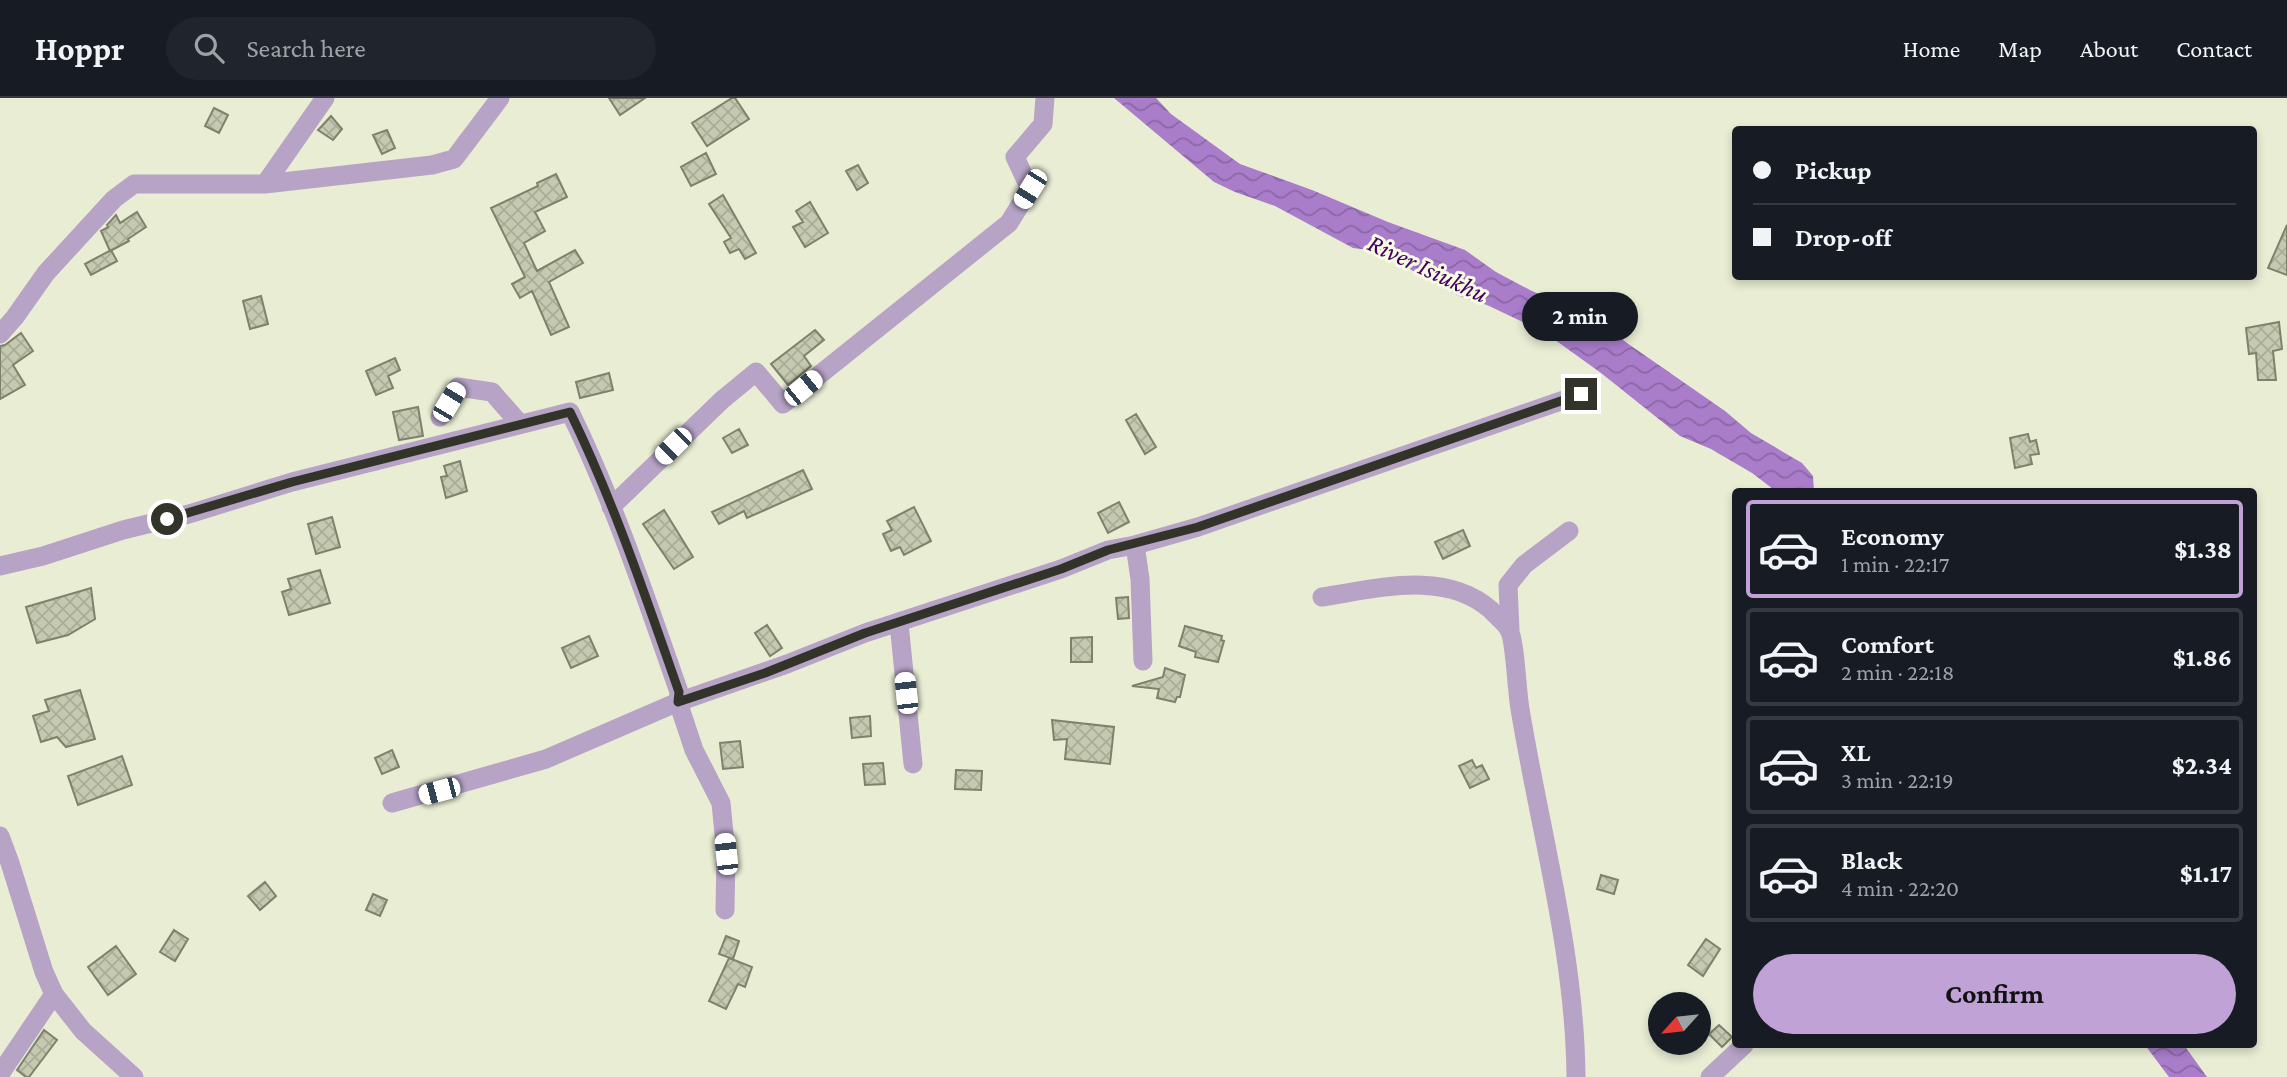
<!DOCTYPE html>
<meta charset="utf-8">
<style>
:root{--surface:#171b24;--page:#20242c;--text:#f1f3f6;--muted:#9ea1a6;--line:#363941;--accent:#c0a2d7}
body{margin:0;font-family:"Crimson Pro",serif;background:var(--page);color:var(--text);height:100vh;display:flex;flex-direction:column;font-size:26px;white-space:nowrap}
*{box-sizing:border-box;margin:0}
p{font-size:23px;color:var(--muted)}
.icon{flex:none;width:38px;height:38px;fill:none;stroke:currentColor;stroke-width:2;stroke-linecap:round;stroke-linejoin:round}
.map{position:relative;flex:1;overflow:hidden}
.drawer{position:absolute;left:1732px;top:390px;width:525px;height:560px;display:flex;flex-direction:column;background:var(--surface);border-radius:7px;box-shadow:0 4px 10px #0003}
.drawer>*{flex:none}
.top-card{position:absolute;left:1732px;top:28px;width:525px;height:154px;border-radius:7px;box-shadow:0 4px 10px #0003;display:grid;align-content:center;height:154px;padding:0 21px;background:var(--surface)}
.needle{width:46px;rotate:243deg}
.fabs{position:absolute;left:1648px;top:894px;display:grid;gap:14px}
.fabs a{display:grid;place-items:center;width:63px;height:63px;border-radius:50%;background:var(--surface);box-shadow:0 4px 10px #0003;font-size:35px}
.end{position:absolute;width:32px;height:32px;margin:-16px;border:9px solid #32342a;background:#fff;box-shadow:0 0 0 4px #fff}
.from{border-radius:50%}
.bubble{position:absolute;height:49px;border-radius:24px;background:var(--surface);box-shadow:0 4px 10px #0003;font-size:23px;font-weight:700;line-height:49px;text-align:center}
.car{position:absolute;width:21px;height:42px;margin:-21px -10px;border-radius:9px;box-shadow:0 0 5px 2px #0007;background:linear-gradient(#fff 24%,#345 0 40%,#fff 0 76%,#345 0 86%,#fff 0)}
.top-card b{display:flex;align-items:center;gap:24px;height:66px;font-size:26px}
.top-card b+b{border-top:2px solid var(--line)}
.top-card i{width:18px;height:18px;background:var(--text)}
ul{padding:12px 0 0;list-style:none}
li{display:flex;align-items:center;gap:21px;height:98px;margin:0 14px 10px;padding:0 7px;border:4px solid var(--line);border-radius:7px}
li div{flex:1}
li b{display:block;font-size:26px}
li em{font-style:normal;font-weight:700}
li.on{border-color:var(--accent)}
li>.icon{width:63px;height:63px;stroke-width:1.5}
.primary-button{display:flex;gap:14px;margin-top:auto;padding:14px 21px}
.primary-button a{flex:1;height:80px;border-radius:42px;background:var(--accent);color:#111;font-size:28px;font-weight:700;line-height:80px;text-align:center}
header{display:flex;align-items:center;gap:42px;box-sizing:border-box;height:98px;padding:0 35px;background:var(--surface);border-bottom:2px solid var(--line)}
header strong{font-size:33px}
nav{display:flex;gap:38px;margin-inline-start:auto;font-size:24px}
.search{width:490px;height:63px;background:var(--page);display:flex;align-items:center;gap:18px;box-sizing:border-box;padding:0 24px;border-radius:38px;color:var(--muted);font-size:26px}
.map>svg:first-child{display:block}
.water{fill:url(#water-waves)}
.building{fill:url(#building-cross-hatch);stroke:#7e826b;stroke-width:2}
.lines{fill:none;stroke-linecap:round;stroke-linejoin:round}
.minor{stroke:#b6a3c6;stroke-width:19}
.route{stroke:#32342a;stroke-width:9}
.labels{text-anchor:middle;stroke-width:6;stroke-linejoin:round;paint-order:stroke}
.water-label{font-size:26px;font-style:italic;fill:#430063;stroke:#f6fbe1}
</style>
<header>
<strong>Hoppr</strong>
<div class="search"><svg class="icon" aria-label="search" viewBox="0 0 24 24"><circle cx="10" cy="10" r="6"/><path d="M15 15l6 6"/></svg>Search here</div>
<nav><a>Home</a><a>Map</a><a>About</a><a>Contact</a></nav>
</header>
<div class="map">
<svg width="2287" height="979" viewBox="0 0 2287 979">
<defs>
<pattern id="water-waves" width="16" height="10" patternUnits="userSpaceOnUse" patternTransform="scale(1.75)"><rect width="16" height="10" fill="#aa7dcb"/><path d="M0 5q4-4 8 0t8 0" fill="none" stroke="#8b67a5"/></pattern>
<pattern id="building-cross-hatch" width="8" height="8" patternUnits="userSpaceOnUse" patternTransform="scale(1.75)"><rect width="8" height="8" fill="#c4c9b0"/><path d="M0 0l8 8M0 8l8-8" fill="none" stroke="#a9ad98"/></pattern>
</defs>
<rect width="100%" height="100%" fill="#e9edd4"/>
<!-- water -->
<path class="water" d="M1114,0H1156L1171,16L1240,66L1312,92L1388,124L1465,152L1496,174L1530,192L1602,225L1627,245L1725,313L1751,335L1802,365L1813,378L1814,394H1777L1752,375L1711,351L1680,338L1601,275L1544,234L1487,207L1459,198L1377,153L1353,150L1275,108L1235,94L1214,84Z
M2145,947H2184L2207,979H2169Z"/>
<!-- building -->
<path class="building" d="M609,0H645L620,17Z
M732,0H735L749,21L707,48L692,25Z
M214,10L228,17L219,35L205,28Z
M331,18L342,31L333,42L318,32Z
M387,32L395,50L382,56L373,37Z
M706,55L716,76L691,88L681,69Z
M858,67L868,85L857,92L846,73Z
M556,76L567,99L535,114L545,133L524,145L537,173L575,152L583,165L549,184L569,229L551,237L532,193L520,200L512,186L525,179L491,110L538,88L537,85Z
M723,97L756,155L745,161L739,151L730,155L724,144L731,140L709,106Z
M810,104L828,135L805,149L793,129L803,124L796,113Z
M137,114L146,129L128,141L129,143L110,153L101,133L108,129L107,127L116,117L120,125Z
M2287,127V177L2268,170Z
M111,152L117,163L91,177L85,166Z
M261,198L268,226L250,231L243,203Z
M2279,224L2282,251L2273,253L2276,282H2258L2256,255L2249,256L2246,230Z
M815,232L824,242L804,258L811,268L788,287L771,266Z
M21,235L33,253L13,267L25,287L0,301V248L5,247Z
M395,260L400,272L388,278L393,290L376,297L366,273Z
M609,275L613,292L580,300L576,284Z
M418,309L423,338L399,342L393,314Z
M1136,316L1156,349L1145,356L1126,322Z
M739,331L748,347L732,355L723,340Z
M2028,336L2030,344L2036,342L2039,356L2030,357L2032,366L2015,370L2010,340Z
M460,363L467,393L446,400L441,379L447,378L444,368Z
M803,372L812,391L747,420L744,413L719,426L712,414Z
M1119,404L1129,424L1108,435L1098,415Z
M914,409L931,443L904,457L900,449L891,453L883,436L892,432L887,423Z
M664,412L693,459L674,471L643,426Z
M332,419L340,449L316,456L308,426Z
M1463,432L1470,448L1443,461L1435,444Z
M320,472L330,505L289,517L282,494L291,491L288,481Z
M91,490L95,521L68,537L37,545L26,509Z
M1128,499L1129,520L1118,521L1116,500Z
M767,527L782,550L770,558L755,535Z
M1185,528L1222,538L1221,542L1224,543L1218,564L1195,559L1196,554L1179,548Z
M589,538L598,558L571,570L562,550Z
M1092,539V564H1071V540Z
M1165,570L1185,577L1180,599H1177L1175,604L1157,600L1159,591L1132,588L1163,579Z
M80,592L95,641L66,649L57,639L41,644L33,618L49,613L45,602Z
M870,618L871,638L852,640L850,620Z
M1052,622L1114,629L1110,666L1065,661L1067,641L1054,642Z
M740,643L743,669L723,671L720,645Z
M392,652L399,669L382,676L375,660Z
M122,658L132,687L78,707L68,678Z
M1472,662L1476,670L1482,667L1489,681L1470,690L1459,668Z
M883,665L885,686L865,687L863,666Z
M956,672L982,673L981,692L955,691Z
M1601,777L1618,782L1614,796L1597,791Z
M265,784L276,798L260,812L248,798Z
M373,796L387,802L380,818L366,812Z
M174,832L188,841L175,863L160,854Z
M726,838L739,843L733,861L719,856Z
M1706,841L1720,851L1703,878L1688,867Z
M116,848L136,876L108,897L88,869Z
M729,860L752,869L745,889L738,886L726,911L709,903Z
M1719,927L1732,939L1722,949L1709,936Z
M44,932L57,942L29,979H26L17,972Z"/>
<g class="lines">
<!-- minor -->
<path class="minor" d="M265,86L325,0
M0,236L15,219L46,175L114,101L134,86H265L432,67L454,61L500,0
M440,319L458,289L492,294L520,326
M611,409L722,302L756,274L783,306L1009,125L1030,91L1015,59L1043,26L1045,0
M1135,447L1198,429L1581,296
M0,468L43,458L123,432L189,416L292,384L570,314C614,404 646,500 679,594L678,604L546,661L392,705
M1322,499C1376,491 1445,471 1491,512C1496,518 1506,525 1509,532C1515,541 1517,595 1520,611C1540,733 1575,855 1576,979
M899,525L913,666
M1510,532L1508,487L1524,467L1569,433
M0,738L10,765L44,874L54,896L83,933L134,979
M725,812L726,756L721,705L694,652L678,604L787,566L865,535L1061,471L1108,452L1135,447L1140,481L1143,563
M0,976L54,896
M1710,979L1744,947"/>
</g>
<g class="lines">
<!-- route -->
<path class="route" d="M167,421L292,384L570,314C614,404 646,500 679,594L678,604L765,575L865,535L1061,471L1108,452L1198,429L1581,296"/>
</g>
<g class="labels">
<!-- water labels -->
<g class="water-label">
<text transform="translate(1428 170) rotate(25)" y="9">River Isiukhu</text>
</g>
</g>
</svg>
<div class="fabs">
<a><svg class="needle" viewBox="-14 -14 28 28"><path d="M0-13l5 13h-10z" fill="#e53935"/><path d="M0 13l5-13h-10z" fill="#9ea1a6"/></svg></a>
</div>
<i class="end from" style="left:167px;top:421px"></i>
<i class="end" style="left:1581px;top:296px"></i>
<div class="bubble" style="left:1522px;top:194px;width:116px">2 min</div>
<i class="car" style="left:1030px;top:91px;rotate:212deg"></i>
<i class="car" style="left:803px;top:290px;rotate:51deg"></i>
<i class="car" style="left:449px;top:304px;rotate:31deg"></i>
<i class="car" style="left:673px;top:348px;rotate:225deg"></i>
<i class="car" style="left:906px;top:595px;rotate:354deg"></i>
<i class="car" style="left:439px;top:693px;rotate:255deg"></i>
<i class="car" style="left:726px;top:756px;rotate:354deg"></i>
<div class="top-card">
<b><i class="from"></i>Pickup</b>
<b><i></i>Drop-off</b>
</div>
<section class="drawer">
<ul>
<li class="on"><svg class="icon" aria-label="car" viewBox="0 0 24 24"><path d="M5 17H2v-5l4-1 3-4h7l3 4 3 1v5h-3M9 17h6M6 11h13"/><circle cx="7" cy="17" r="2"/><circle cx="17" cy="17" r="2"/></svg><div><b>Economy</b><p>1 min · 22:17</p></div><em>$1.38</em></li>
<li><svg class="icon" aria-label="car" viewBox="0 0 24 24"><path d="M5 17H2v-5l4-1 3-4h7l3 4 3 1v5h-3M9 17h6M6 11h13"/><circle cx="7" cy="17" r="2"/><circle cx="17" cy="17" r="2"/></svg><div><b>Comfort</b><p>2 min · 22:18</p></div><em>$1.86</em></li>
<li><svg class="icon" aria-label="car" viewBox="0 0 24 24"><path d="M5 17H2v-5l4-1 3-4h7l3 4 3 1v5h-3M9 17h6M6 11h13"/><circle cx="7" cy="17" r="2"/><circle cx="17" cy="17" r="2"/></svg><div><b>XL</b><p>3 min · 22:19</p></div><em>$2.34</em></li>
<li><svg class="icon" aria-label="car" viewBox="0 0 24 24"><path d="M5 17H2v-5l4-1 3-4h7l3 4 3 1v5h-3M9 17h6M6 11h13"/><circle cx="7" cy="17" r="2"/><circle cx="17" cy="17" r="2"/></svg><div><b>Black</b><p>4 min · 22:20</p></div><em>$1.17</em></li>
</ul>
<div class="primary-button"><a>Confirm</a></div>
</section>
</div>
